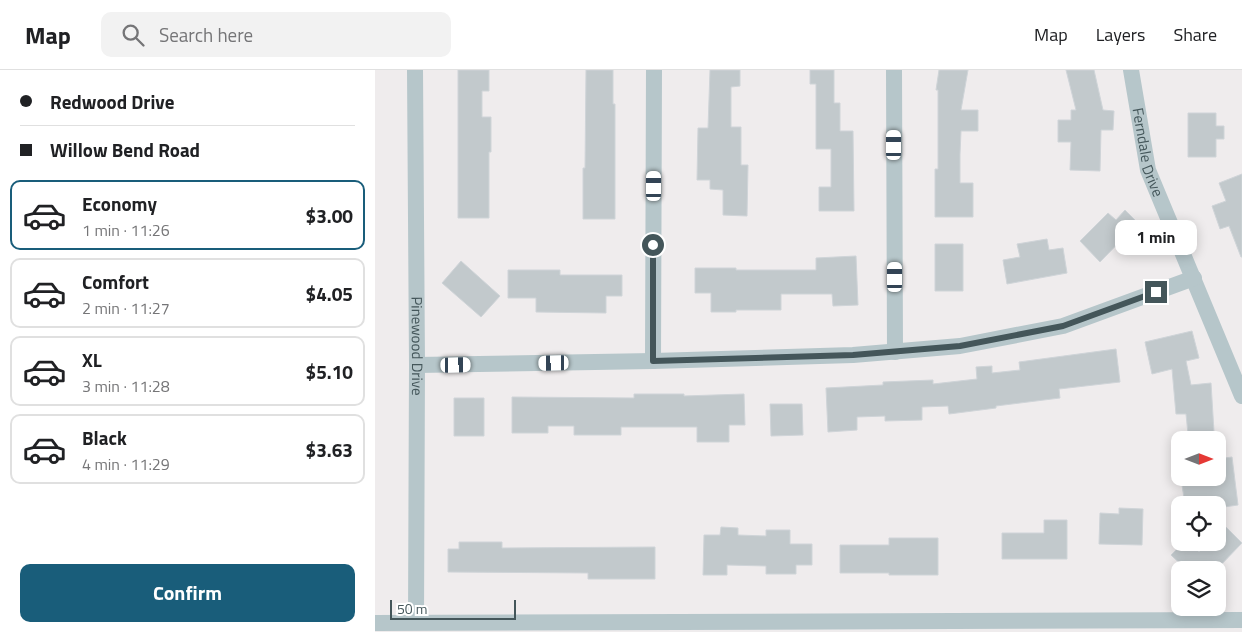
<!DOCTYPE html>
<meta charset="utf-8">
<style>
:root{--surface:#fff;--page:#f2f2f2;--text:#202124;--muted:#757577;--line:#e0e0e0;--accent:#195d7a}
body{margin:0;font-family:"Titillium Web",sans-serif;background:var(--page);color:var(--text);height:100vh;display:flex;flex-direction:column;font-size:19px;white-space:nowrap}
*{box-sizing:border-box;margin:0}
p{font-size:16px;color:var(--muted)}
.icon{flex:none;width:28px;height:28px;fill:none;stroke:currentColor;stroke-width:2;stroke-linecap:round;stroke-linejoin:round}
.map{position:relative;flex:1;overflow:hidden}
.details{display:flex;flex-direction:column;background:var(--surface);width:375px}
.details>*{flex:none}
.hud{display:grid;align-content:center;height:110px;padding:0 20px;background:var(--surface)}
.needle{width:32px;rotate:90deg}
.controls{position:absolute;left:796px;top:361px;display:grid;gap:10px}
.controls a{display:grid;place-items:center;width:55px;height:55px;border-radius:10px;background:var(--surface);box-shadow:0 2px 12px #0003;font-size:25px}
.scale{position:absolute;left:15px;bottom:12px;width:126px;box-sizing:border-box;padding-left:5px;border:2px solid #44565a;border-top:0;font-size:14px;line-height:18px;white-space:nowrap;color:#44565a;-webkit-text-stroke:4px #fff;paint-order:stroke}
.end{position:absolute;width:22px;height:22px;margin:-11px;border:6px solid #44565a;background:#fff;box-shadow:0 0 0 2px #fff}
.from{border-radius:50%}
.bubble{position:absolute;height:35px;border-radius:10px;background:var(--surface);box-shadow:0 2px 12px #0003;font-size:16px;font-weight:700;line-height:35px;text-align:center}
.car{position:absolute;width:15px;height:30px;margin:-15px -8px;border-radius:6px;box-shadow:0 0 4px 1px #0007;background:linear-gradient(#fff 24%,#345 0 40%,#fff 0 76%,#345 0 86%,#fff 0)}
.hud b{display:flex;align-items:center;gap:18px;height:48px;font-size:19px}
.hud b+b{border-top:1px solid var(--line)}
.hud i{width:12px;height:12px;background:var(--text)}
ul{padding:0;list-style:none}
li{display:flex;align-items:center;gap:15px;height:70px;margin:0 10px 8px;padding:0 10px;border:2px solid var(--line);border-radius:10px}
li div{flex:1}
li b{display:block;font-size:19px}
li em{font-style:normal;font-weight:700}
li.on{border-color:var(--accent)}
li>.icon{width:45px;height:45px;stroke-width:1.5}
.button{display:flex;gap:10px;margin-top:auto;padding:10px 20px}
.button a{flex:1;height:58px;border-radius:10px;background:var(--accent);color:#fff;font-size:20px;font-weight:700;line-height:58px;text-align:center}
header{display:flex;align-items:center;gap:30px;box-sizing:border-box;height:70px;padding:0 25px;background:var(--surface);border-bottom:1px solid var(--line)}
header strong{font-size:24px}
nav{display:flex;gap:28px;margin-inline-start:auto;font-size:18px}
.search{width:350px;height:45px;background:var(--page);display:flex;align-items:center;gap:12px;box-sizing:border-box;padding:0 18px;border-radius:10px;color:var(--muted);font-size:19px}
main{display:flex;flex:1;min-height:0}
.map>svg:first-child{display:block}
.building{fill:#c2c9cc;stroke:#cfd4d8}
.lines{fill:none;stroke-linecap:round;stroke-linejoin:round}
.minor{stroke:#b6c6ca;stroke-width:16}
.route{stroke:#44565a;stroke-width:6}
.labels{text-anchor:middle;stroke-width:4;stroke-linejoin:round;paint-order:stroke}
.street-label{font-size:15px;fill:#44565a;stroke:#fff}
</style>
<header>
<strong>Map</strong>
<div class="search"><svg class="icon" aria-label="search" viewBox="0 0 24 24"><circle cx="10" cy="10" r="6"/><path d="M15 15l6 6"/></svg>Search here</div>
<nav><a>Map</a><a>Layers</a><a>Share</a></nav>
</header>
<main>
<section class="details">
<div class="hud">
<b><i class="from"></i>Redwood Drive</b>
<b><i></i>Willow Bend Road</b>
</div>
<ul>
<li class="on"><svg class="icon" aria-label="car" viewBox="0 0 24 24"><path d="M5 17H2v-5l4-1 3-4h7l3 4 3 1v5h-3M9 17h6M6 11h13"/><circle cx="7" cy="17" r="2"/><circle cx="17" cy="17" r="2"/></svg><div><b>Economy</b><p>1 min · 11:26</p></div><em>$3.00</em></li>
<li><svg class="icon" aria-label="car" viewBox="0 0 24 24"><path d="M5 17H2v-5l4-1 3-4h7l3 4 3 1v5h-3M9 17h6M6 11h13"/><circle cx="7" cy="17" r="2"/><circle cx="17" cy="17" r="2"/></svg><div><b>Comfort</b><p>2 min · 11:27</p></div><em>$4.05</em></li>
<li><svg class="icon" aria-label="car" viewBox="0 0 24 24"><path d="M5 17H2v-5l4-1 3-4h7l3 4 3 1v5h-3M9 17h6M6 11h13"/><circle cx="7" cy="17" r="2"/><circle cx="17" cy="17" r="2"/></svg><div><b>XL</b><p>3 min · 11:28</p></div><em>$5.10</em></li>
<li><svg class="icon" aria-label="car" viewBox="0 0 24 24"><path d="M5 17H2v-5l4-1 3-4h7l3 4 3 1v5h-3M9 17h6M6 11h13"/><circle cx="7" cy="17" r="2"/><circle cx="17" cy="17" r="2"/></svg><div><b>Black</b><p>4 min · 11:29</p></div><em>$3.63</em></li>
</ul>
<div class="button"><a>Confirm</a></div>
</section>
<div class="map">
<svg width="867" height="562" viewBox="0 0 867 562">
<rect width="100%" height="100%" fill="#efeced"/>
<!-- building -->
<path class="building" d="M83,0H114V21H107V47H116V82H114V148H83Z
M211,0H238V34H240V149H208V98H210Z
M335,0H365V16L356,17V57H366V95H373L372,146L348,145V120L335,119V110H322L323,58H333Z
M435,0H459V33H465V61H478L479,141H444V117H456V79H441V14H435Z
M564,0H593L586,40H603V61H586L585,84V113H598V147H560V99H563V20H561Z
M691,0H719L728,40L739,41L738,60H726L725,101L695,100L696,72H683V50H696V40H701Z
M813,43H841V56H849V69H841V87H813Z
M867,104V187H866L854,156L845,159L837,136L851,131L844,113Z
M750,140L763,153L725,192L705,171L733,143L741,150Z
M672,169L674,180L688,178L692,203L632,214L628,190L645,187L642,174Z
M560,174H588V221H560Z
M481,186L483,235L458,236L457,224H406V240H361V242H336V223H320V198H361V200H441V188Z
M86,191L125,226L106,247L67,213Z
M133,200H185V205H247V226H231V243L161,242V228H133Z
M817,261L824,288L811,291L816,315L836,313L839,362L813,364L811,344H801L797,299L777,304L770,272Z
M741,279L745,312L684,319L685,328L621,336V338L574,344L573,336L547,337V350L510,351V346L482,347V360L453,362L451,318L508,315V312L558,310V314L602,309L601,297L617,296V303L645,300L644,292Z
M259,324H309V326L369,324L370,355H354V372H322V357H246V365H199V356H173V363H137V327L259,328Z
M79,328H109V366H79Z
M395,334H427L428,365L396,366Z
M857,387L863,435L842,438V435H810L807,415L824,413L823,408H842V389Z
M744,438L768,439L767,475L724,474L725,443L744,444Z
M669,450H692V489H627V463H669Z
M849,455L867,473L841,500H812L796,485L809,472H814L824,482L833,472H842V462Z
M346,457L363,458V465L391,466V460H415V474H437V495H421V504H391V496L352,495V505H328L329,465H345Z
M514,468H563V505H514V503H465V475H514Z
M84,472H127V478L280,477V509H213V503L73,502V479H84Z"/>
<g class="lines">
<!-- minor -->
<g class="minor">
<path id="s1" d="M40,0L42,295L41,552"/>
<path d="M519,0L520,282"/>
<path id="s2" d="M756,0L773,100L867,326"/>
<path d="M278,291L279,0"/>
<path d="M42,295L278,291L478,285L585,276L688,256L819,208"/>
<path d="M0,553L867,550"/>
</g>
</g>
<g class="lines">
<!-- route -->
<path class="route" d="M278,175V291L478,285L585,276L688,256L781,222"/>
</g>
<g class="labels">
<!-- street labels -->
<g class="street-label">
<text dy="5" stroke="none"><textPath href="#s2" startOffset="84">Ferndale Drive</textPath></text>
<text dy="5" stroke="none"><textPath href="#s1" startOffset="276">Pinewood Drive</textPath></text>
</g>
</g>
</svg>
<div class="controls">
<a><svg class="needle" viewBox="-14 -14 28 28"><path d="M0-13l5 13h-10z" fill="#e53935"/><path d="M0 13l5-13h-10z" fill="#757577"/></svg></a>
<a><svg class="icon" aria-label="locate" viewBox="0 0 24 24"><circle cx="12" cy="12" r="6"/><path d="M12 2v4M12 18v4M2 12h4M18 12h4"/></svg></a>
<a><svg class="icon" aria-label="layers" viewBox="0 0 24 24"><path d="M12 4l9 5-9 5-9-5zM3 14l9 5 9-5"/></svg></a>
</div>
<div class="scale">50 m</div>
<i class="end from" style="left:278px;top:175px"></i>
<i class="end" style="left:781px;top:222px"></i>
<div class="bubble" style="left:740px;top:150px;width:82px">1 min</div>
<i class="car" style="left:519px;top:75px;rotate:0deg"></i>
<i class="car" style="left:279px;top:116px;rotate:0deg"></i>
<i class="car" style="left:520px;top:207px;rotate:0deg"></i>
<i class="car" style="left:179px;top:293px;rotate:269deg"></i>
<i class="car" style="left:81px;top:295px;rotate:89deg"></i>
</div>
</main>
